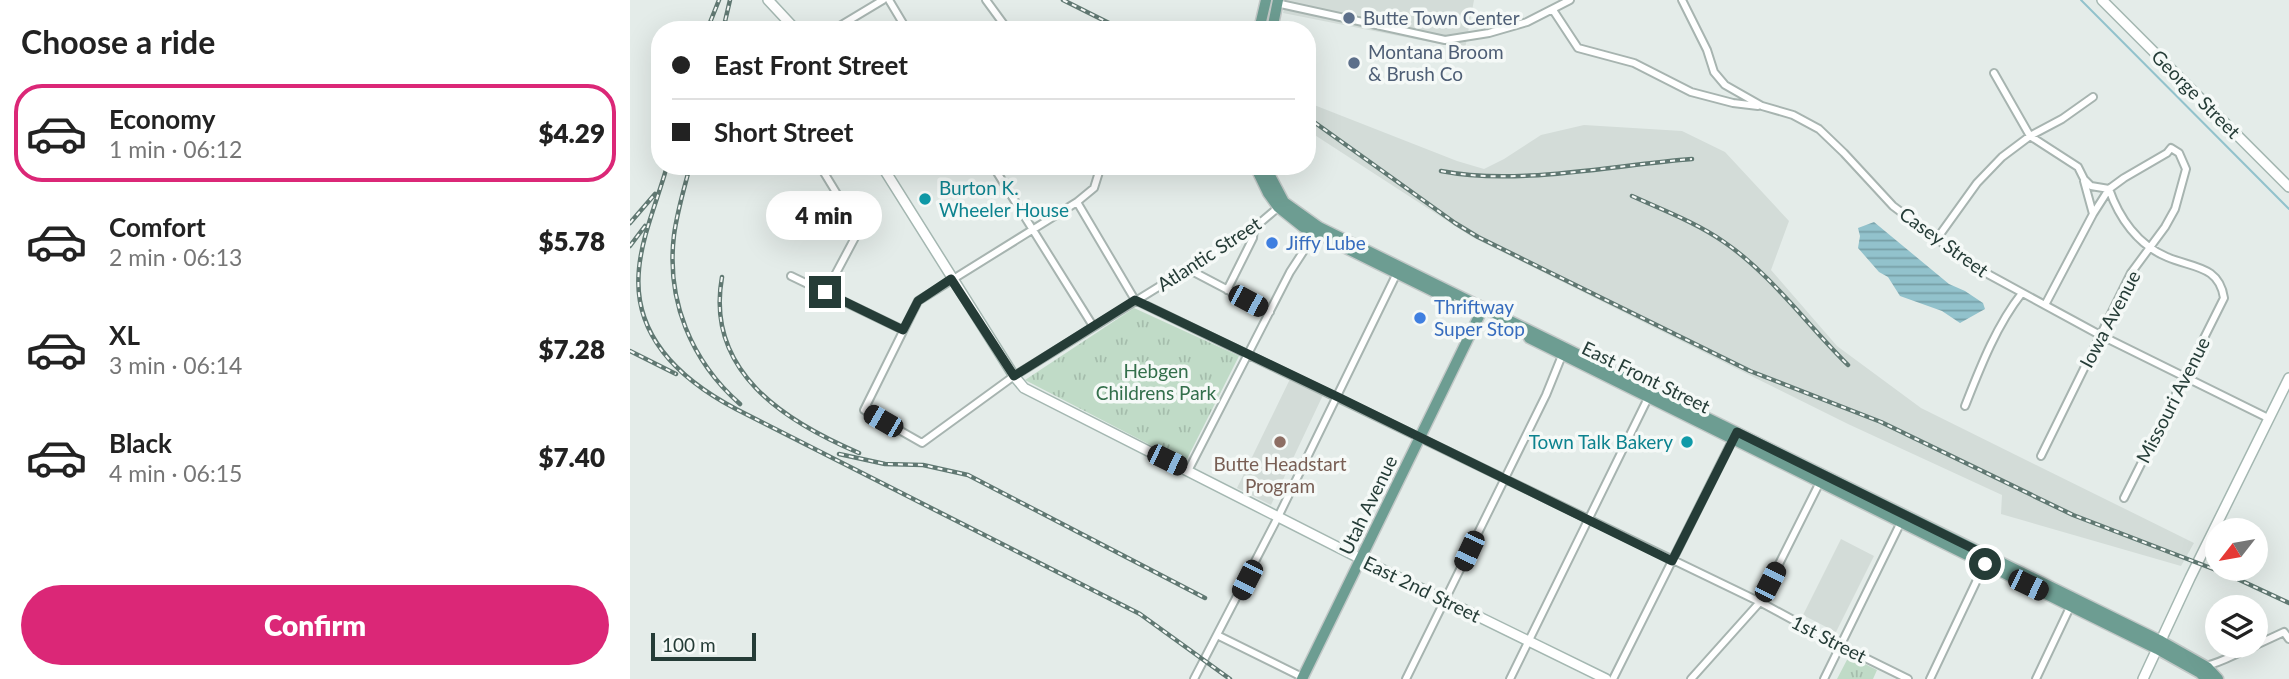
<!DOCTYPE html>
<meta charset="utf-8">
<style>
:root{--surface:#fff;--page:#f2f2f2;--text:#222;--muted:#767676;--line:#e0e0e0;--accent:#db2777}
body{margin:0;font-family:Lato,sans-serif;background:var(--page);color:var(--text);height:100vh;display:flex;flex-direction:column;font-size:26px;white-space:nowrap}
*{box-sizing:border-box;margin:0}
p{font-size:23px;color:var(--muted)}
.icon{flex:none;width:38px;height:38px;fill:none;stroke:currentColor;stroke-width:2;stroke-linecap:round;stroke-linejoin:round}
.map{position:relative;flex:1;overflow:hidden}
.sheet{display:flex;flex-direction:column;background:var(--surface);width:630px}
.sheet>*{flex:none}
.top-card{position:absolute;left:21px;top:21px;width:665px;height:154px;border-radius:28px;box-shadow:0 7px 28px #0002;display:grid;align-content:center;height:154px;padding:0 21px;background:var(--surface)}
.needle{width:46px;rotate:239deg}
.controls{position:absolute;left:1575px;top:518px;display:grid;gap:14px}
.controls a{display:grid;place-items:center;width:63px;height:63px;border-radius:50%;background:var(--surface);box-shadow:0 7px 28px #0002;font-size:35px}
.scale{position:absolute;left:21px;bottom:18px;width:105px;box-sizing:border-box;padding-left:7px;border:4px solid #253c37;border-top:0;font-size:19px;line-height:24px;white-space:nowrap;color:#253c37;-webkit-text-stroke:5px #f5f9f7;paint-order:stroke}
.end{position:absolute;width:32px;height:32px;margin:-16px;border:9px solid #253c37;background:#fff;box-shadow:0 0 0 4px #fff}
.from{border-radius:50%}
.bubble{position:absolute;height:49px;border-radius:24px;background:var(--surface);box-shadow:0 7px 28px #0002;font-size:23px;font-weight:800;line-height:49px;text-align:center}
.car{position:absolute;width:21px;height:42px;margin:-21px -10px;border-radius:9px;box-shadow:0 0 5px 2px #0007;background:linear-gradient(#222 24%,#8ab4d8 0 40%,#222 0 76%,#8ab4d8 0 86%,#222 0)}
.top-card b{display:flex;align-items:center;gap:24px;height:66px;font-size:26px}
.top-card b+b{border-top:2px solid var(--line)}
.top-card i{width:18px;height:18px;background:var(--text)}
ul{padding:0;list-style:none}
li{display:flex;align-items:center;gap:21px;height:98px;margin:0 14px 10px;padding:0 7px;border:4px solid transparent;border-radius:28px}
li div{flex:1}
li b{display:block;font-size:26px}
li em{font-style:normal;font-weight:800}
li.active{border-color:var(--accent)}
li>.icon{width:63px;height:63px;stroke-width:1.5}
h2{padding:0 21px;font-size:32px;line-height:84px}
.action{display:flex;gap:14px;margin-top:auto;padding:14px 21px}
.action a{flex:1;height:80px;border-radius:42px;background:var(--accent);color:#fff;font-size:28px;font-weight:800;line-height:80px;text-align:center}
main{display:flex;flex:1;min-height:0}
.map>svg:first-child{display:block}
.built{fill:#d3dcd8}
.park{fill:url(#park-tufts)}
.water{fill:url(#water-rules)}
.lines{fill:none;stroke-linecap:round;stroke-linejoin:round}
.stream{stroke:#92c2cc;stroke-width:2}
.street-casing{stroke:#a7b4b0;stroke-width:10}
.secondary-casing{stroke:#a4b7b1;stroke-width:12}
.primary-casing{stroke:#c2c8c7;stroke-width:13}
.street{stroke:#fff;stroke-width:6}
.secondary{stroke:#fff;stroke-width:9}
.primary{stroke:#6d9d92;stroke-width:10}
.rail-casing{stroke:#607872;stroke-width:4.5}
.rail{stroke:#f5f9f7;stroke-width:2;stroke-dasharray:5;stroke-linecap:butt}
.route{stroke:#253c37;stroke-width:9}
.service-dot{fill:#5c6f8a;stroke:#f5f9f7;stroke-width:2.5}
.culture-dot{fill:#0f9aa8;stroke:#f5f9f7;stroke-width:2.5}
.shop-dot{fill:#3f7fe0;stroke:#f5f9f7;stroke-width:2.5}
.education-dot{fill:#8d6e63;stroke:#f5f9f7;stroke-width:2.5}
.labels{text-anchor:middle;stroke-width:7;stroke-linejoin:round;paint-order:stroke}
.service-label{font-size:19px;fill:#4e5e75;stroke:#f5f9f7;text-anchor:start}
.street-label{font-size:19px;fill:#253c37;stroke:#f5f9f7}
.culture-label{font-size:19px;fill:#0d838f;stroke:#f5f9f7;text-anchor:start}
.shop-label{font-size:19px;fill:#366cbe;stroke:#f5f9f7;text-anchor:start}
.park-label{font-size:19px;fill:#336f4b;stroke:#f5f9f7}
.education-label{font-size:19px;fill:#785e54;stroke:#f5f9f7}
</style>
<main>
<section class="sheet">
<h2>Choose a ride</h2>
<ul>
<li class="active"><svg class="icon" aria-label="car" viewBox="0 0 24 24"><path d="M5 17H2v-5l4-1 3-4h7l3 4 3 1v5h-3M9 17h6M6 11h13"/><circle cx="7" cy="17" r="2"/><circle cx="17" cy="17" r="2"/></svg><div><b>Economy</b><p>1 min · 06:12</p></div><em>$4.29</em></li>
<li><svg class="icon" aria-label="car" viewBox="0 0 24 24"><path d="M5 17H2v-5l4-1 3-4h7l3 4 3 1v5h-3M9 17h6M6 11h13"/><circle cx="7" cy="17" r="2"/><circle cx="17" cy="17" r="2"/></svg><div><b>Comfort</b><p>2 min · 06:13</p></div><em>$5.78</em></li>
<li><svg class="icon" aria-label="car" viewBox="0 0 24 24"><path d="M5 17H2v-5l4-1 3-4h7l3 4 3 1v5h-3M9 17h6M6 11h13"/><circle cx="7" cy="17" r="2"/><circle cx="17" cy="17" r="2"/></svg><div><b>XL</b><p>3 min · 06:14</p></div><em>$7.28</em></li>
<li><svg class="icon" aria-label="car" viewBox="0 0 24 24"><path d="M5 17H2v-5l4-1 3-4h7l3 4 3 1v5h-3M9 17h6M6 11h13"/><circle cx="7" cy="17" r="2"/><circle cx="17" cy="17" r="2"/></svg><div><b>Black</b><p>4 min · 06:15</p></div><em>$7.40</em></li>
</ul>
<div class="action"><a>Confirm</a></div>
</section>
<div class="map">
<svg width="1659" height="679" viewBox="0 0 1659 679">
<defs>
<pattern id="park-tufts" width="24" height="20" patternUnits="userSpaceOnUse" patternTransform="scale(1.75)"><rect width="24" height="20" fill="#c0dbc7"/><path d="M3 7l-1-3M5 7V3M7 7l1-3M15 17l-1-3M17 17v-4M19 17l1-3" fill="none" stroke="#a5bdac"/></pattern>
<pattern id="water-rules" width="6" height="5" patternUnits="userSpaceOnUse" patternTransform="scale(1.75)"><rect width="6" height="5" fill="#92c2cc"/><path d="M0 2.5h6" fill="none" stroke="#779fa6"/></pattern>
</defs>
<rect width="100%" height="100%" fill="#e4ece9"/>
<!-- built -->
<path class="built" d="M656,0H844L835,49L653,13Z
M679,103L827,161L854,169L874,159L911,135L954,125L1052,131L1095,152L1159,221L1141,270L1207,346L1291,408L1564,543L1551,566L1371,514L1372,495L1218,424L842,237L677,130Z
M660,379L693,395L641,505L607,488Z
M1211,539L1244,556L1206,632L1173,615Z"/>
<!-- park -->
<path class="park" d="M504,308L609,356L555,463L395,380Z
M1219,656L1247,670L1243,679H1207Z"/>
<!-- water -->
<path class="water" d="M1244,222L1319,284L1335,291L1353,303L1355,309L1330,323L1312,311L1270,296L1258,277L1249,272L1228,248L1230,236L1228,228Z"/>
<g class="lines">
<!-- stream -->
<path class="stream" d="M1451,0L1659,209"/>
<!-- street casing -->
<g class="street-casing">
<path id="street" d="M259,0L277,30
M356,0L378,30
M1052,0L1077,50L1084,72L1095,85L1132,106L1163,115L1189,129L1214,153L1263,206L1343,266L1470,335L1638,418
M646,3L815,40L859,33L897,22L940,0
M923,10L948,48L1004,63L1061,92L1103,103L1128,106
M203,30L253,0
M1364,73L1400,136L1448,167L1454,179L1461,186L1479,189C1489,218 1508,245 1537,257C1562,268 1589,265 1594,298L1494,498
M190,166L229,230L196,292
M363,166L463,326
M466,166L469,172L464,188L447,202L288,301L234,410L292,443L384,376L624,228L651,205
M1454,181L1463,214
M447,202L505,300L1130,602L1211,646L1278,679
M1306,240L1347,183L1372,157L1400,136L1432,119L1463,97
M558,269L640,312
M161,276L273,330
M597,290L623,238L624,228
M1335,406C1350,368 1366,326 1392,293
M1411,456L1501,273L1535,227L1545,209L1556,169L1549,153L1541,148L1537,153L1494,178L1479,189L1463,214L1415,305
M558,471L660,272L686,232
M587,635L674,678
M1626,645L1654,632L1659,639
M1575,666C1592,663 1608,652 1625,646
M564,679L648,517L768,271
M776,679L916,395L933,353
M880,679L1019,396
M983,679L1104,437
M1061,679L1130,602L1191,480
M1194,679L1272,520
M1300,679L1356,561
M1406,679L1442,603"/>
</g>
<!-- secondary casing -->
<g class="secondary-casing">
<path id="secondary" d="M138,0L166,30
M1472,0L1659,187
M252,166L384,376L394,388L731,559L976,679
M1513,679L1560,578L1659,378"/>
</g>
<!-- primary casing -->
<g class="primary-casing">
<path id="primary" d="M629,30L636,0
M642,30L648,0
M625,166L638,193L648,207L673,227L819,299
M635,166L654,202L689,227L1531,641L1577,667L1588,679
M899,338L1527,649L1570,673L1576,679
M672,679L853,308"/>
</g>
<!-- street -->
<use href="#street" class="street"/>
<!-- secondary -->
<use href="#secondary" class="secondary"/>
<!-- primary -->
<use href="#primary" class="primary"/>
<!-- rail casing -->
<g class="rail-casing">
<path id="rail" d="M433,0L493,30
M77,30L89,0
M93,30L100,0
M677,117L825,223L848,237L1120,371L1251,422L1443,515L1599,575L1659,603
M37,166C28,199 12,235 9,269C2,337 51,380 106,409L510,614L600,679
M60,166C54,189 47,212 44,235C36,300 61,361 110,404
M811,171C888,186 983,165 1062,159
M1002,196C1033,210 1067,223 1094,242C1141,274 1178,326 1218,365
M0,223L25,194
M0,246L15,226
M92,277C75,371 154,421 229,453
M0,351L46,374
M209,454L255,464L293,465L338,475L575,598"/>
</g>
<!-- rail -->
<use href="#rail" class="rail"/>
</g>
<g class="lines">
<!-- route -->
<path class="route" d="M195,292L273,330L288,301L321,279L384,376L505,300L708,397L1042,561L1107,432L1358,556L1355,564"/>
</g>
<!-- markers -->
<g class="service-dot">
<circle cx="719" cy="18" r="7"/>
<circle cx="724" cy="63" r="7"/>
</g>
<g class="culture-dot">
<circle cx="295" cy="199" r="7"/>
<circle cx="1057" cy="442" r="7"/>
</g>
<g class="shop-dot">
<circle cx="642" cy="243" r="7"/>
<circle cx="790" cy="318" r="7"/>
</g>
<circle class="education-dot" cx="650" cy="442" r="7"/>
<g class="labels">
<!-- service labels -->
<g class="service-label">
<text x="733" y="25">Butte Town Center</text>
<text x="738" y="59">Montana Broom<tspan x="738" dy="22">&amp; Brush Co</tspan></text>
</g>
<!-- street labels -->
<g class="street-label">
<text transform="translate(1566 94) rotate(45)" y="7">George Street</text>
<text transform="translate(1314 242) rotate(36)" y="7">Casey Street</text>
<text transform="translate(579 254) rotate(-33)" y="7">Atlantic Street</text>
<text transform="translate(1480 319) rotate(-62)" y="7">Iowa Avenue</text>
<text transform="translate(1016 377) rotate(26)" y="7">East Front Street</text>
<text transform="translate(1543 400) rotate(-63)" y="7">Missouri Avenue</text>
<text transform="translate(738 505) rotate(-64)" y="7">Utah Avenue</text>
<text transform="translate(792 589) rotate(26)" y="7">East 2nd Street</text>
<text transform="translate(1199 639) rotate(27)" y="7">1st Street</text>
</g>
<!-- culture labels -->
<g class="culture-label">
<text x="309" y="195">Burton K.<tspan x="309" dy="22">Wheeler House</tspan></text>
<text x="1043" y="449" text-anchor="end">Town Talk Bakery</text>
</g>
<!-- shop labels -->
<g class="shop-label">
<text x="656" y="250">Jiffy Lube</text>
<text x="804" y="314">Thriftway<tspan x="804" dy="22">Super Stop</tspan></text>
</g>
<!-- park labels -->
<g class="park-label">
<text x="526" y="378">Hebgen<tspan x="526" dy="22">Childrens Park</tspan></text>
</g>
<!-- education labels -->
<g class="education-label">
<text x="650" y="471">Butte Headstart<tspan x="650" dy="22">Program</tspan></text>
</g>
</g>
</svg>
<div class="controls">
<a><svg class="needle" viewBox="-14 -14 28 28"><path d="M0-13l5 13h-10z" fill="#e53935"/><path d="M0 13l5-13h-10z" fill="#767676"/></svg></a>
<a><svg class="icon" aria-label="layers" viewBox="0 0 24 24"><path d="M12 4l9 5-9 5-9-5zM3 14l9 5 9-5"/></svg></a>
</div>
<div class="scale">100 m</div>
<i class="end from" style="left:1355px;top:564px"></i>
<i class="end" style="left:195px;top:292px"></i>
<div class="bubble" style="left:136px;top:191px;width:116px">4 min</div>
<i class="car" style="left:618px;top:301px;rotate:118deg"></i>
<i class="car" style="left:253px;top:421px;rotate:300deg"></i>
<i class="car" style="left:537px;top:460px;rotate:116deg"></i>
<i class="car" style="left:839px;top:551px;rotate:205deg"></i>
<i class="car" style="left:617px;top:580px;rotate:207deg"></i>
<i class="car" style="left:1140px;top:582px;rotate:27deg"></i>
<i class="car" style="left:1398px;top:585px;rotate:116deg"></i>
<div class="top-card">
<b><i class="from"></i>East Front Street</b>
<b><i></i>Short Street</b>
</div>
</div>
</main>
